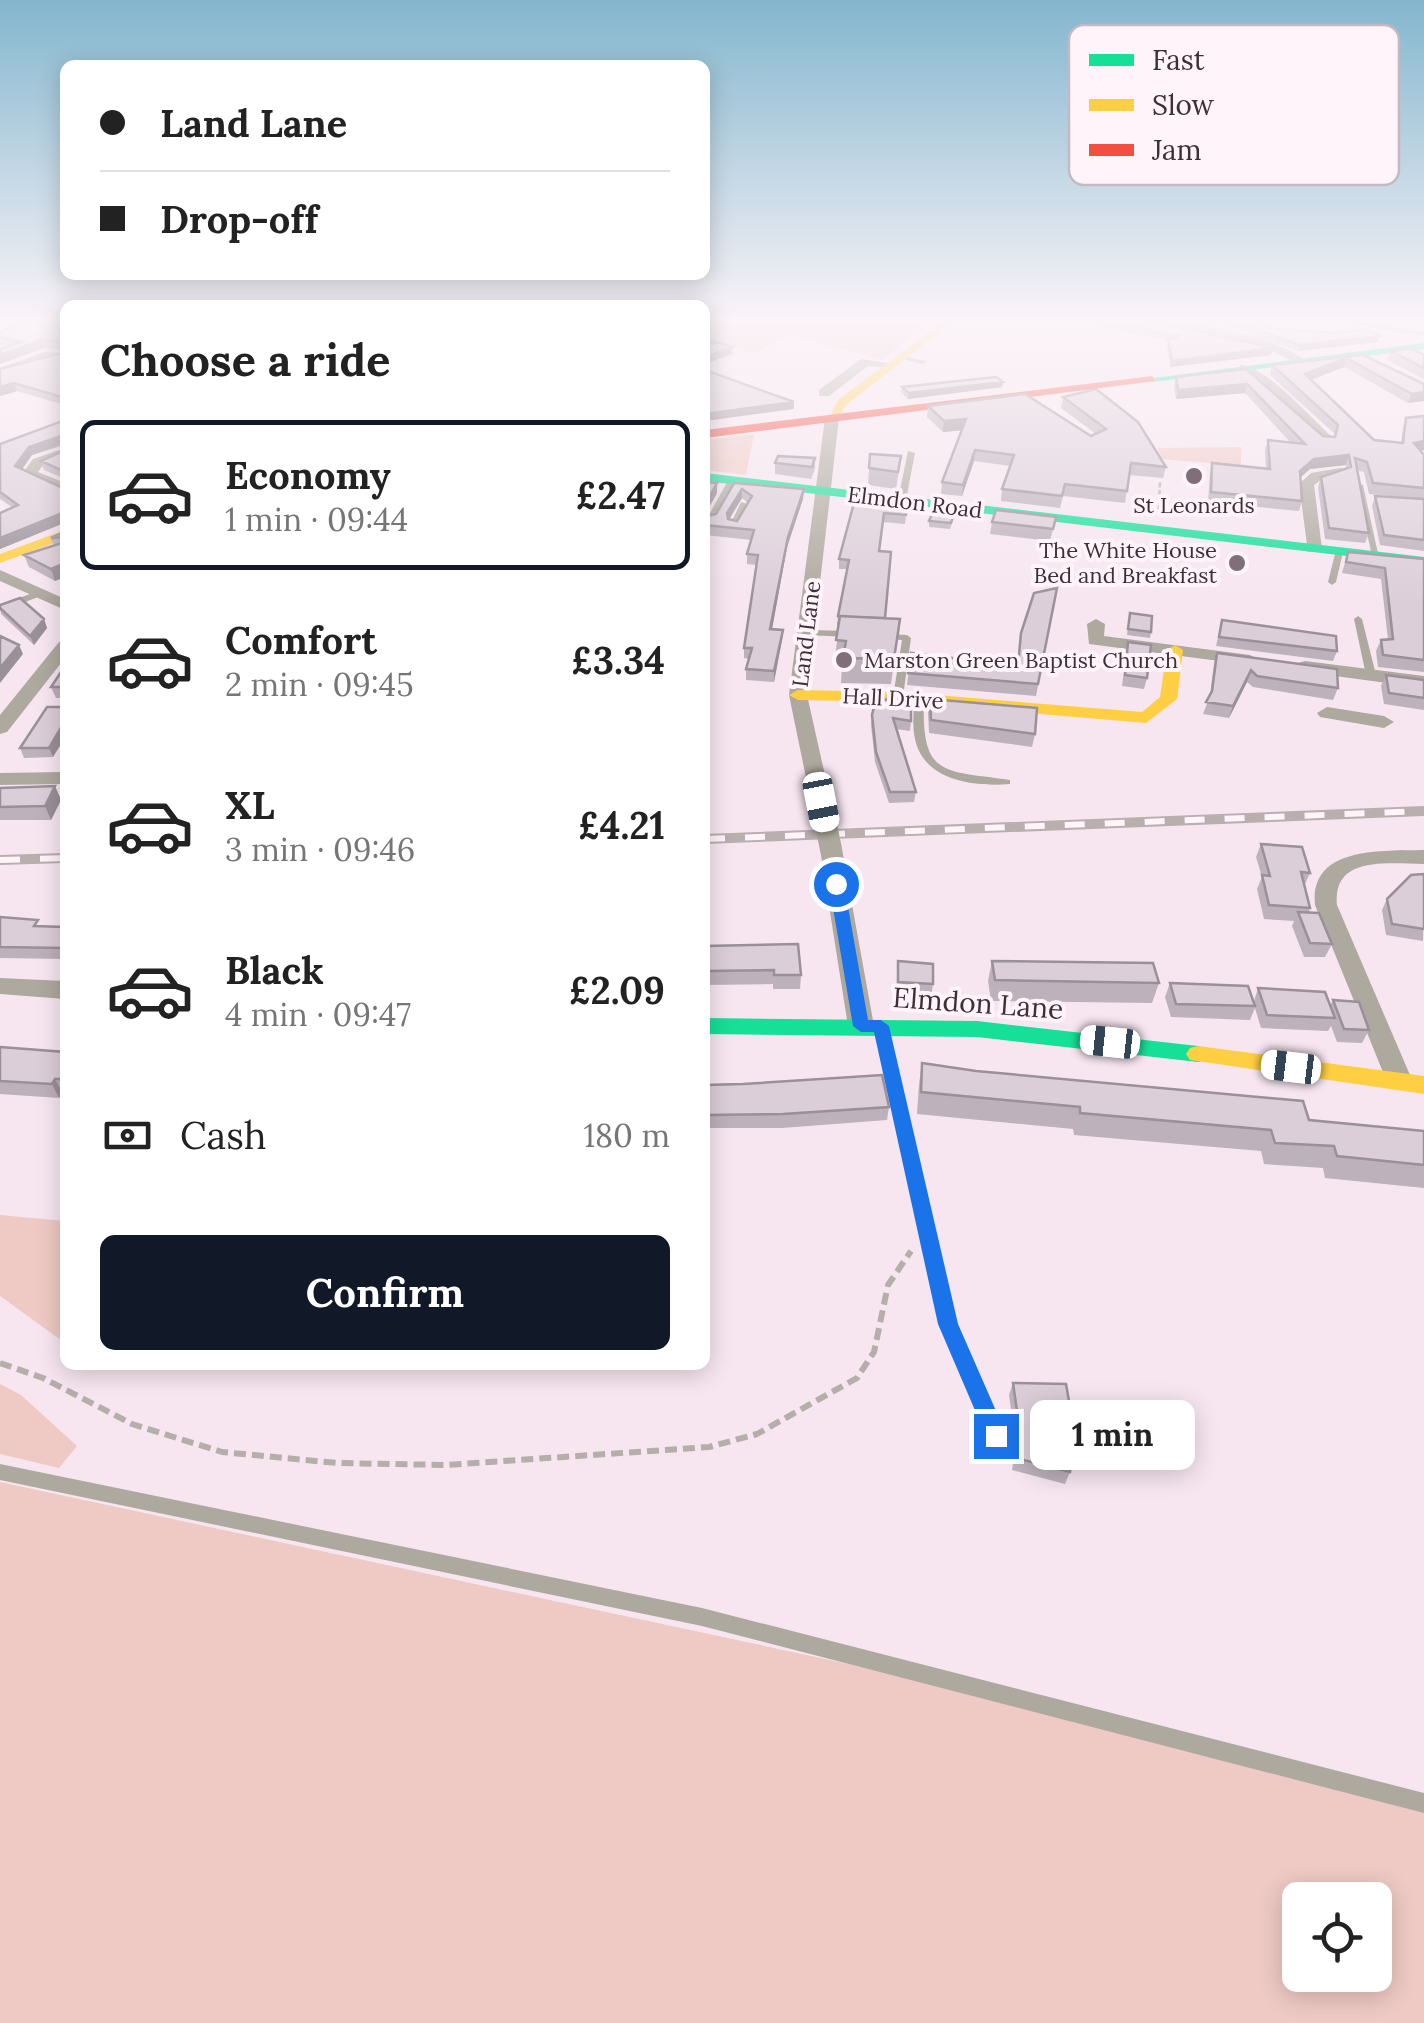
<!DOCTYPE html>
<meta charset="utf-8">
<style>
:root{--surface:#fff;--page:#f6f6f6;--text:#222;--muted:#767676;--line:#e0e0e0;--accent:#111827}
body{margin:0;font-family:Lora,serif;background:var(--page);color:var(--text);height:100vh;display:flex;flex-direction:column;font-size:38px;white-space:nowrap}
*{box-sizing:border-box;margin:0}
p{font-size:32px;color:var(--muted)}
.icon{flex:none;width:55px;height:55px;fill:none;stroke:currentColor;stroke-width:2;stroke-linecap:round;stroke-linejoin:round}
.map{position:relative;flex:1;overflow:hidden}
.panel{position:absolute;left:60px;top:300px;width:650px;height:1070px;display:flex;flex-direction:column;background:var(--surface);border-radius:15px;box-shadow:0 5px 25px #0003}
.panel>*{flex:none}
.banner{position:absolute;left:60px;top:60px;width:650px;height:220px;border-radius:15px;box-shadow:0 5px 25px #0003;display:grid;align-content:center;height:220px;padding:0 40px;background:var(--surface)}
.buttons{position:absolute;left:1282px;top:1882px;display:grid;gap:20px}
.buttons a{display:grid;place-items:center;width:110px;height:110px;border-radius:15px;background:var(--surface);box-shadow:0 5px 25px #0003;font-size:50px}
.end{position:absolute;width:45px;height:45px;margin:-22px;border:12px solid #1a73e8;background:#fff;box-shadow:0 0 0 5px #fff}
.from{border-radius:50%}
.bubble{position:absolute;height:70px;border-radius:15px;background:var(--surface);box-shadow:0 5px 25px #0003;font-size:32px;font-weight:800;line-height:70px;text-align:center}
.car{position:absolute;width:30px;height:60px;margin:-30px -15px;border-radius:12px;box-shadow:0 0 8px 2px #0007;background:linear-gradient(#fff 24%,#345 0 40%,#fff 0 76%,#345 0 86%,#fff 0)}
.banner b{display:flex;align-items:center;gap:35px;height:95px;font-size:38px}
.banner b+b{border-top:2px solid var(--line)}
.banner i{width:25px;height:25px;background:var(--text)}
ul{padding:0;list-style:none}
li{display:flex;align-items:center;gap:30px;height:150px;margin:0 20px 15px;padding:0 20px;border:5px solid transparent;border-radius:15px}
li div{flex:1}
li b{display:block;font-size:38px}
li em{font-style:normal;font-weight:800}
li.current{border-color:var(--accent)}
li>.icon{width:90px;height:90px;stroke-width:1.5}
h2{padding:0 40px;font-size:45px;line-height:120px}
.pay{display:flex;align-items:center;gap:25px;height:110px;padding:0 40px;font-size:38px}
.pay p{margin-inline-start:auto}
.button{display:flex;gap:20px;margin-top:auto;padding:20px 40px}
.button a{flex:1;height:115px;border-radius:15px;background:var(--accent);color:#fff;font-size:40px;font-weight:800;line-height:115px;text-align:center}
.map>svg:first-child{display:block}
.green{fill:#efcac4;fill-rule:evenodd}
.lines{fill:none;stroke-linecap:round;stroke-linejoin:round}
.stream{stroke:#8dbaa6;stroke-width:4}
.path-far2{stroke:#b6aeaa;stroke-width:2.5;stroke-dasharray:5 2.5;stroke-linecap:butt}
.path-far1{stroke:#b6aeaa;stroke-width:4;stroke-dasharray:8 4;stroke-linecap:butt}
.path{stroke:#b6aeaa;stroke-width:6;stroke-dasharray:12 6;stroke-linecap:butt}
.lane{fill:#aea99f;fill-rule:evenodd}
.street{fill:#aea99f;fill-rule:evenodd}
.fast{fill:#16e098;fill-rule:evenodd}
.slow{fill:#ffcf43;fill-rule:evenodd}
.jam{fill:#f24e42;fill-rule:evenodd}
.rail-casing{stroke:#b9afaf;stroke-width:10}
.rail{stroke:#fef4f9;stroke-width:6;stroke-dasharray:20;stroke-linecap:butt}
.street-bridge{stroke:#aea99f;stroke-width:22}
.wall{fill:#bdb1bb;fill-rule:evenodd}
.shaded-wall{fill:#9a9098}
.building{fill:#dcced9;stroke:#9a9098;stroke-width:2.5;fill-rule:evenodd}
.route{fill:#1a73e8}
.poi-dot{fill:#806e79;stroke:#fef4f9;stroke-width:4}
.labels{text-anchor:middle;stroke-width:8;stroke-linejoin:round;paint-order:stroke}
.far-street-label{font-size:22px;fill:#402e39;stroke:#fef4f9}
.far-poi-label{font-size:22px;fill:#402e39;stroke:#fef4f9}
.street-label{font-size:28px;fill:#402e39;stroke:#fef4f9}
.key{fill:#fef4f9;stroke:#c5b9bf;stroke-width:2.5}
.key-label{font-size:28px;fill:#402e39}
</style>
<div class="map">
<svg width="1424" height="2023" viewBox="0 0 1424 2023">
<rect width="100%" height="100%" fill="#f7e6f0"/>
<!-- green -->
<path class="green" d="M705,322H930L882,360L788,335L754,354L705,335Z
M754,434L746,475L705,470V440Z
M1241,447V466L1161,459L1158,448Z
M0,1215L65,1221V1343L0,1296Z
M0,1384L21,1395L77,1446L59,1468L0,1454Z
M0,1482L1161,1731L1424,1797V2023H0ZM1300,1900H1375V1975H1300Z"/>
<g class="lines">
<!-- stream -->
<path class="stream" d="M1350,322L1424,334"/>
<!-- path-far2 -->
<path class="path-far2" d="M1159,510L1160,481"/>
<!-- path-far1 -->
<path class="path-far1" d="M1159,513V508"/>
<!-- path -->
<path class="path" d="M0,1363L43,1378L132,1424L222,1452L337,1463L446,1465L709,1447L757,1434L857,1378L874,1352L888,1285L911,1251"/>
<!-- lane -->
<path class="lane" d="M900,355L925,361L926,362L923,364L898,358Z
M908,451L915,453L906,500L902,502L898,500Z
M729,479L736,481L713,522H707L706,520Z
M1356,483L1363,485L1379,558L1372,556Z
M741,502L748,504L737,527H731L730,525Z
M1336,550L1343,552L1336,582L1332,585L1328,582Z
M41,590L45,593L44,595L0,611V605Z
M1358,616L1362,619L1376,675L1371,678L1366,675L1354,619Z
M808,630L850,631L854,634L850,637L805,635L804,633Z
M885,634L907,635L911,638L903,697L898,700L893,697L902,640L882,639L881,637Z
M919,695L924,698C921,778 943,770 1010,780V784C974,787 924,781 915,739C912,725 914,712 914,698Z
M881,1021L887,1026L956,1324L1004,1436L1002,1441L996,1444L990,1441L940,1324L875,1026Z
M0,1464L702,1608L1424,1793V1813L702,1626L0,1480Z"/>
<!-- street -->
<path class="street" d="M1147,322C1190,320 1273,334 1306,361L1300,365L1264,347Z
M714,338L718,345L705,350V341Z
M44,352L64,353L65,358L49,359L0,376V368Z
M861,359L895,364L889,368L868,366L829,396H819V390Z
M1240,365C1265,365 1312,419 1332,437V443H1322L1262,387L1240,371Z
M832,414L839,418L807,695L831,802L821,808L811,802L789,695L825,418Z
M65,448V457L43,465L38,472L65,483V493L22,474L33,459Z
M1340,468L1345,469V475L1321,480L1314,485L1322,549L1308,552L1299,484L1311,473Z
M0,570L65,599V610L0,581Z
M1096,619L1105,624L1104,636L1250,655L1259,660L1250,665L1089,644L1087,624Z
M65,641V658L7,732L0,734V715L59,642Z
M1305,661L1424,676V688L1298,671V663Z
M1327,707L1384,716L1394,722L1384,728L1320,717L1317,713Z
M65,772V784L0,785V773Z
M831,842L842,849L874,1026L870,1032H852L848,1026L820,849Z
M1424,850V864C1389,864 1332,855 1337,905L1413,1082L1409,1089H1391L1387,1082L1315,905C1309,846 1382,851 1424,850Z
M0,978L65,981V999L0,994Z"/>
<!-- fast -->
<path class="fast" d="M1424,343V349L1152,382L1146,379Z
M705,473L1424,557V565L705,481Z
M705,1018L977,1021L1198,1046L1206,1048L1210,1054L1206,1060L1198,1062L977,1037L705,1034Z"/>
<!-- slow -->
<path class="slow" d="M942,322H953L846,405L836,421H828L838,400Z
M65,530V539L0,563V554Z
M1175,645L1183,650L1177,699L1146,723L898,702L798,700L789,695L798,690L898,692L1142,712L1160,697L1167,650Z
M1198,1046L1424,1076V1094L1190,1060L1186,1054L1190,1048Z"/>
<!-- jam -->
<path class="jam" d="M1152,376L1156,381L705,438V430Z"/>
<!-- rail casing -->
<g class="rail-casing">
<path id="rail" d="M705,839L1424,811
M0,860L65,858"/>
</g>
<!-- rail -->
<use href="#rail" class="rail"/>
<!-- street-bridge -->
<path class="street-bridge" d="M821,802L831,849"/>
</g>
<!-- wall -->
<path class="wall" d="M65,322V350L44,348L0,364V349L8,346L0,345V333L49,323Z
M1089,322H1157L1271,355L1170,367L1167,345L1168,340L1089,325Z
M1198,322H1259L1269,324L1268,328L1380,336L1378,342L1298,351L1231,327Z
M1391,351L1424,355V379L1387,360Z
M65,352V405L17,391L0,396V369Z
M1363,355L1424,384L1408,403L1344,367L1311,380L1374,440L1401,443L1403,428L1406,418L1424,416V450L1420,451L1424,455V551L1380,545L1372,506L1375,496L1422,499L1369,494L1364,472L1357,470L1369,533L1365,543L1325,539L1318,487L1321,477L1346,469V465L1310,469L1300,478L1302,501L1299,511L1208,502L1210,473L1212,463L1266,469L1265,450L1268,440L1291,443L1245,393L1176,399L1174,386L1176,377L1246,369L1323,436L1334,437L1335,434L1270,375L1272,365Z
M1003,382L1002,387L908,399L901,392L902,387Z
M1063,397L1166,467L1163,478L1129,475L1125,503L1063,496L1060,508L1001,501L1002,489L1010,466L974,461L962,496L941,494L942,482L962,430L943,432L927,417L928,406L1091,436L1096,434L1061,408Z
M65,420V445L32,455L22,469L63,488V478L44,470L41,461L65,450V577L55,581L29,567L24,555L54,546L51,538L64,532V523L0,549V513L12,507L0,499V444Z
M870,454L901,456L896,489L868,485Z
M815,458V469L811,479L775,474V463Z
M705,482L717,483V493L706,513L707,516L716,514L734,483L803,499L787,547L772,629L783,630L782,640L774,682L746,680V669L749,659L744,658V648L757,565L747,564V554L751,540L705,535ZM742,498L748,503L737,521L729,519Z
M855,499L906,515L905,524L883,522L879,551L885,618L900,619L891,684L841,683L842,666L834,665L839,626L837,625L838,616L847,569H839V559Z
M954,517L950,529L929,527V521Z
M1056,517L1050,541L990,534L992,522Z
M1348,552L1424,559V672L1378,667L1376,651L1381,640L1388,639L1381,579L1342,573Z
M1057,588L1036,696L907,685L911,653L1017,666L1021,633Z
M0,605L44,619L47,628L34,645L1,614Z
M1130,613L1151,632L1150,638L1127,635Z
M1222,620L1337,651L1333,661L1216,646Z
M1128,642L1147,678L1144,689L1122,686Z
M1217,653L1338,688L1333,700L1253,687L1247,682L1229,718L1203,714L1210,696L1214,664Z
M65,666V698H56L51,687Z
M1386,675L1424,680V710L1384,704L1381,686Z
M930,699L1035,734L1032,747L929,733L928,712Z
M47,707L53,757L24,758L20,748Z
M872,715L911,721L910,731L896,729L916,792L914,802L889,803L875,762L871,725Z
M55,786L61,800L51,820H0V788Z
M1261,844L1310,873L1304,886L1310,908L1309,913L1332,944L1325,957H1304L1292,926L1294,921L1264,919L1257,889L1262,877L1256,857Z
M1424,874L1423,941L1386,935L1382,910L1387,899Z
M0,917L41,927H65V959L0,958Z
M705,946L801,975L800,989H773V984L705,985Z
M898,961L933,984L931,998L896,995Z
M992,961L1159,983L1152,1003L991,1001L988,981Z
M1170,983L1254,1001L1258,988L1330,1006L1333,1000L1369,1030L1362,1043L1337,1042L1331,1026L1328,1031L1261,1028L1255,1008L1250,1020L1171,1017L1165,997Z
M0,1047L65,1052V1093L62,1092L59,1098L0,1094Z
M922,1063L1309,1120L1424,1131V1188L1325,1178L1323,1168L1264,1164L1261,1151L1074,1135L1073,1129L917,1114L919,1084Z
M705,1085L889,1107L887,1120L782,1128H705Z
M1013,1383L1070,1472L1065,1484L1012,1470L1019,1424L1013,1423L1009,1395Z"/>
<!-- shaded-wall -->
<path class="shaded-wall" d="M1380,336L1378,342L1298,351L1300,345Z
M41,340L44,348L0,364V355Z
M733,347L732,354L705,364V357Z
M1273,348L1271,355L1170,367L1172,361Z
M1346,358L1344,367L1302,383L1305,374Z
M1003,382L1002,387L908,399L909,393Z
M14,383L17,391L0,396V387Z
M1247,384L1245,393L1176,399L1178,390Z
M1424,392V401L1408,403L1412,394Z
M794,402V409L705,421V414Z
M966,419L965,430L943,432L944,421Z
M61,436L64,444L32,455L18,475L15,466L29,447Z
M1424,441V450L1410,453L1414,443Z
M975,450L974,461L962,496L963,485Z
M1349,455L1346,465L1310,469L1296,481L1300,471L1314,459Z
M717,483V493L705,514V504Z
M742,489V498L727,523V513Z
M804,489L803,499L787,547L770,640V629L788,537Z
M60,514L64,523L0,549V538Z
M65,563V577L55,581L51,569Z
M44,619L47,628L34,645L30,636Z
M783,630L782,640L774,682V671Z
M19,645L23,654L0,683V668Z
M1251,670L1247,682L1229,718L1233,706Z
M65,721V738L53,757L49,748Z
M55,786L61,800L51,820L45,806Z
M55,1079L62,1092L59,1098L52,1084Z"/>
<!-- building -->
<path class="building" d="M21,322H65V350L64,342L41,340L0,355V349L22,342L0,337V333Z
M1105,322H1157L1273,348L1172,361L1168,339L1180,336Z
M1235,322H1259L1269,324L1265,328L1335,333L1367,329L1380,336L1300,345Z
M718,342L733,347L705,357V346Z
M1412,349L1424,355V368L1391,351Z
M65,352V398L14,383L0,387V369Z
M1363,355L1424,384V392L1412,394L1346,358L1305,374L1374,440L1403,443L1406,418L1424,416V441L1414,443L1424,455V488L1373,483L1367,462L1355,458L1369,533L1329,528L1321,477L1351,467L1349,455L1314,459L1300,471L1302,501L1211,492L1212,463L1270,469L1268,440L1305,444L1247,384L1178,390L1176,377L1246,369L1323,436L1335,437L1338,425L1272,365Z
M705,370L794,402L705,414Z
M996,377L1003,382L909,393L902,387Z
M1096,389L1138,422L1166,467L1131,463L1127,491L1065,484L1062,496L1002,489L1014,455L975,450L963,485L942,482L966,419L944,421L928,406L1025,394L1091,436L1106,429L1063,397Z
M65,420V439L61,436L29,447L15,466L63,488V471L41,461L65,450V517L60,514L0,538V513L18,505L0,492V444Z
M870,454L901,456L898,472L869,468Z
M778,456L815,458L812,467L775,463Z
M705,482L717,483L705,504Z
M734,483L804,489L788,537L770,629L783,630L774,671L746,669L752,648H744L758,555L747,554L754,530L705,525V512L707,516L716,514ZM742,489L752,496L737,521L728,519L727,513Z
M1375,496L1424,499V540L1384,535Z
M855,499L906,502V515L884,513L879,551L891,552L885,618L838,616L849,560L839,559Z
M934,509L955,511L951,523L929,521Z
M996,510L1056,517L1053,529L992,522Z
M65,516V537L51,538L64,532Z
M65,542V563L51,569L24,555Z
M1348,552L1424,559V660L1383,655L1381,640L1393,639L1385,568L1346,562Z
M1057,588L1038,684L908,673L911,653L1018,666L1021,633L1034,593Z
M20,598L44,619L30,636L0,608V605Z
M1130,613L1152,616L1151,632L1128,629Z
M840,616L900,619L894,659L843,658L846,641L836,640Z
M1222,620L1336,636L1337,651L1219,637Z
M0,636L19,645L0,668Z
M1128,642L1151,645L1147,678L1125,675Z
M1217,653L1337,669L1338,688L1257,676L1251,670L1233,706L1206,702L1212,691Z
M65,666V687H51Z
M1386,675L1424,680V698L1389,693Z
M876,699L911,701V721L893,718L916,792H890L876,752L872,715Z
M930,699L1037,708L1035,734L931,720Z
M47,707H65V721L49,748H20Z
M55,786L45,806L0,807V788Z
M1261,844L1302,847L1310,873L1301,872L1310,908L1269,905L1262,875L1270,876Z
M1424,874V929L1392,924L1387,899L1411,875Z
M1298,912L1319,913L1332,944L1310,943Z
M0,917L38,920L34,926L65,927V948L0,947Z
M798,944L801,975H774V970L705,971V946Z
M898,961L933,964V984L898,982Z
M992,961L1153,963L1159,983L995,980Z
M1170,983L1248,986L1255,1006L1176,1004Z
M1258,988L1325,992L1335,1018L1267,1015Z
M1333,1000L1359,1002L1369,1030L1344,1029Z
M0,1047L65,1052V1079H55L52,1084L0,1081Z
M922,1063L976,1071L1303,1101L1309,1120L1424,1131V1165L1337,1156L1334,1146L1275,1143L1271,1130L1080,1113V1107L921,1092Z
M882,1075L889,1107L783,1114L705,1115V1085L743,1084Z
M1013,1383L1066,1384L1075,1435L1070,1472L1016,1458L1023,1411H1017Z"/>
<!-- sky -->
<linearGradient id="sky" x2="0" y2="1"><stop stop-color="#83b6ce"/><stop offset="0.53" stop-color="#fbf4f8"/><stop offset="1" stop-color="#fbf4f8" stop-opacity="0"/></linearGradient>
<rect width="1424" height="605" fill="url(#sky)"/>
<!-- route -->
<path class="route" d="M836,879L844,884L868,1020H881L889,1026L958,1324L1007,1436L1004,1443L996,1446L989,1443L938,1324L874,1032H861L853,1026L829,884Z"/>
<!-- markers -->
<g class="poi-dot">
<circle cx="1194" cy="476" r="10"/>
<circle cx="1237" cy="563" r="10"/>
<circle cx="844" cy="660" r="10"/>
</g>
<g class="labels">
<!-- far-street labels -->
<g class="far-street-label">
<text transform="translate(915 502) rotate(7)" y="8">Elmdon Road</text>
<text transform="translate(806 634) rotate(-83)" y="8">Land Lane</text>
<text transform="translate(893 698) rotate(3)" y="8">Hall Drive</text>
</g>
<!-- far-poi labels -->
<g class="far-poi-label">
<text x="1194" y="513">St Leonards</text>
<text x="1217" y="558" text-anchor="end">The White House<tspan x="1217" dy="25">Bed and Breakfast</tspan></text>
<text x="864" y="668" text-anchor="start">Marston Green Baptist Church</text>
</g>
<!-- street labels -->
<g class="street-label">
<text transform="translate(978 1003) rotate(4)" y="10">Elmdon Lane</text>
</g>
</g>
<!-- legend -->
<rect x="1069" y="25" width="330" height="160" rx="15" class="key"/>
<rect x="1089" y="54" width="45" height="12" fill="#16e098"/>
<rect x="1089" y="99" width="45" height="12" fill="#ffcf43"/>
<rect x="1089" y="144" width="45" height="12" fill="#f24e42"/>
<g class="key-label">
<text x="1152" y="70">Fast</text>
<text x="1152" y="115">Slow</text>
<text x="1152" y="160">Jam</text>
</g>
</svg>
<div class="buttons">
<a><svg class="icon" aria-label="locate" viewBox="0 0 24 24"><circle cx="12" cy="12" r="6"/><path d="M12 2v4M12 18v4M2 12h4M18 12h4"/></svg></a>
</div>
<i class="end from" style="left:836px;top:884px"></i>
<i class="end" style="left:996px;top:1436px"></i>
<div class="bubble" style="left:1030px;top:1400px;width:165px">1 min</div>
<i class="car" style="left:821px;top:802px;rotate:169deg"></i>
<i class="car" style="left:1110px;top:1042px;rotate:276deg"></i>
<i class="car" style="left:1291px;top:1067px;rotate:277deg"></i>
<div class="banner">
<b><i class="from"></i>Land Lane</b>
<b><i></i>Drop-off</b>
</div>
<section class="panel">
<h2>Choose a ride</h2>
<ul>
<li class="current"><svg class="icon" aria-label="car" viewBox="0 0 24 24"><path d="M5 17H2v-5l4-1 3-4h7l3 4 3 1v5h-3M9 17h6M6 11h13"/><circle cx="7" cy="17" r="2"/><circle cx="17" cy="17" r="2"/></svg><div><b>Economy</b><p>1 min · 09:44</p></div><em>£2.47</em></li>
<li><svg class="icon" aria-label="car" viewBox="0 0 24 24"><path d="M5 17H2v-5l4-1 3-4h7l3 4 3 1v5h-3M9 17h6M6 11h13"/><circle cx="7" cy="17" r="2"/><circle cx="17" cy="17" r="2"/></svg><div><b>Comfort</b><p>2 min · 09:45</p></div><em>£3.34</em></li>
<li><svg class="icon" aria-label="car" viewBox="0 0 24 24"><path d="M5 17H2v-5l4-1 3-4h7l3 4 3 1v5h-3M9 17h6M6 11h13"/><circle cx="7" cy="17" r="2"/><circle cx="17" cy="17" r="2"/></svg><div><b>XL</b><p>3 min · 09:46</p></div><em>£4.21</em></li>
<li><svg class="icon" aria-label="car" viewBox="0 0 24 24"><path d="M5 17H2v-5l4-1 3-4h7l3 4 3 1v5h-3M9 17h6M6 11h13"/><circle cx="7" cy="17" r="2"/><circle cx="17" cy="17" r="2"/></svg><div><b>Black</b><p>4 min · 09:47</p></div><em>£2.09</em></li>
</ul>
<div class="pay"><svg class="icon" aria-label="cash" viewBox="0 0 24 24"><path d="M3 7h18v10H3z"/><circle cx="12" cy="12" r="2"/></svg>Cash<p>180 m</p></div>
<div class="button"><a>Confirm</a></div>
</section>
</div>
